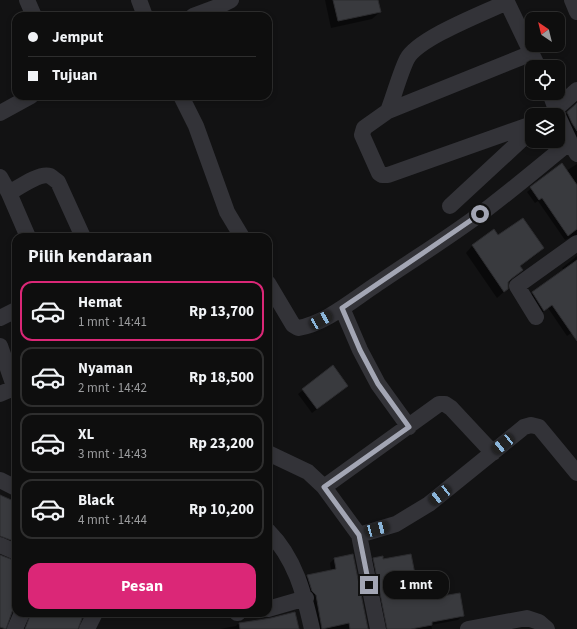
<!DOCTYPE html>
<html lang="id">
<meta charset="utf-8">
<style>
:root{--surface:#0e0e0e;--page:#1c1c1c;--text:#f1f3f6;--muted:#9b9c9e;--line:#2e2e2e;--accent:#db2777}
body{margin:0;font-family:"Source Sans 3",sans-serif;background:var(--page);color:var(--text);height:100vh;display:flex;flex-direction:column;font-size:15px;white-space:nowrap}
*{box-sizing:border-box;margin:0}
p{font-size:13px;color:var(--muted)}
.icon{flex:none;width:22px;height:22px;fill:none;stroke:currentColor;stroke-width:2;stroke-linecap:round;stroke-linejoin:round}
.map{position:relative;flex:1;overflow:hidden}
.drawer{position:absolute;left:12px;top:233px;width:260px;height:384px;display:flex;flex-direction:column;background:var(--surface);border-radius:12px;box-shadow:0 2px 6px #0003,0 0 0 1px var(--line)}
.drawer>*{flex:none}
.guide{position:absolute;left:12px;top:12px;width:260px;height:88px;border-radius:12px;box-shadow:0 2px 6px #0003,0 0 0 1px var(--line);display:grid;align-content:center;height:88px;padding:0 16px;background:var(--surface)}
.needle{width:26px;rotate:325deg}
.buttons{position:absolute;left:525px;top:12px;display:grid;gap:8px}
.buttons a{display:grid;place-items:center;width:40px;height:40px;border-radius:8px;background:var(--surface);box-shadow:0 2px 6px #0003,0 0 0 1px var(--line);font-size:20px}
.end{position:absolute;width:18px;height:18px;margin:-9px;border:5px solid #a3a6b4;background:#111;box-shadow:0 0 0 2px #111}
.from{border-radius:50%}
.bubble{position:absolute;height:28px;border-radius:12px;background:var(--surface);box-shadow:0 2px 6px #0003,0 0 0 1px var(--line);font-size:13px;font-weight:700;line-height:28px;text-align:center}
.car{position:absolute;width:12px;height:24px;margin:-12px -6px;border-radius:5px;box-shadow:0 0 3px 1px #0007;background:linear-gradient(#222 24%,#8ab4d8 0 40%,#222 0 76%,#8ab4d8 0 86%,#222 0)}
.guide b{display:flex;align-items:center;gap:14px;height:38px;font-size:15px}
.guide b+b{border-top:1px solid var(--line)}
.guide i{width:10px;height:10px;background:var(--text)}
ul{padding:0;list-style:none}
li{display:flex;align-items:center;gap:12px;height:60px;margin:0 8px 6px;padding:0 8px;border:2px solid var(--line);border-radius:12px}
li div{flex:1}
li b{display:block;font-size:15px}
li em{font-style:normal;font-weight:700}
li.on{border-color:var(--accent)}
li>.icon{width:36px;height:36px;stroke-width:1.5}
h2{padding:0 16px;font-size:18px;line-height:48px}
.primary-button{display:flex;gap:8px;margin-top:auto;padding:8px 16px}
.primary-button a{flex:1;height:46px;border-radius:12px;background:var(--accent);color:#fff;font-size:16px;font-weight:700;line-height:46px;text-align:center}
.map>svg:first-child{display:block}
.shadow{fill:#0007}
.building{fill:#393a3e;stroke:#2c2c2f}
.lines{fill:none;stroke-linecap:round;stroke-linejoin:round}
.minor{stroke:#333338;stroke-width:16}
.route{stroke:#a3a6b4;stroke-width:5}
</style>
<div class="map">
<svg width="577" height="629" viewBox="0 0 577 629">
<rect width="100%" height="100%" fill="#121213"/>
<!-- shadow -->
<path class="shadow" d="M325,0H377L380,12L372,19L331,28Z
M577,104V145L564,116Z
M561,164L566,171L577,164V238L571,237L565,240L538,201L535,203L527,192Z
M494,231L498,237L543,248L536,255L519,267L521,270L507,282V289L497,298L466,253L472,246Z
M577,256V329L567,336L548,308L540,314L529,296L564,270L562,268Z
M333,367L347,386L312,413L298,394Z
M0,496L15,502L16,501V548L0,541Z
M334,559L367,629H317L303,580L308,576L331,571L330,563Z
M374,559L382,560L429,600L463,615L458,620L431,625L432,629H383L369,563Z
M26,613H83L78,629H23Z
M271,619L298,629H220L236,626L238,624Z"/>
<!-- building -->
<path class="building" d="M333,0H378L381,12L338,21Z
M577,103V131L572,123L567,112Z
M562,163L577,185V229L568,236L542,198L539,200L530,187Z
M523,218L544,248L520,266L523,270L511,279L508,282V289L504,292L472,245L494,229L498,235Z
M577,260V341L552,305L544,311L532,292Z
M333,365L348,386L317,409L302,389Z
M0,495L16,502V542L0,536Z
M353,554L368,629H350L349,623L322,629L316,595L312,591L307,575L336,569L334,558Z
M411,554L418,589L427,587L430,598L460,593L464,616L432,622V625L411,629H387L373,558L383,556V559Z
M0,555L16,561V606L13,609L6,629L0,627Z
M295,612L299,629H240L239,623L271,618Z
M31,613H84L78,629H25Z"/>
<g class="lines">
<!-- minor -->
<path class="minor" d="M27,0L34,16
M139,0L145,16
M506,0L538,67
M572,0L577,12
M193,16L217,7L231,0
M550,93L558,115
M181,96L196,126L227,212L242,237
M388,111C394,96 400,73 407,59C418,38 484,13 507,2
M0,113L31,96
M549,115L577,90
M558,116L570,142L577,154
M532,124L388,175H382L379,173L362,135L364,128L388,111L532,53
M0,177L9,193L28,237
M9,193C18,188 40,172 50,176C52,177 55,180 58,182L83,237
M450,206L532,130
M268,283L293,325L298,328C325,324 354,299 377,284C415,258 455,234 492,205C518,185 544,163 570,142
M342,308L360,350L378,384L409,427
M536,317L517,286L577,243
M0,318L16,310
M0,346L16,392
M0,394L14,388
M268,453L308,472L324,487L359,535L378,629
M0,480L16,488
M324,487L439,404H445L451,408L493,453
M268,531C295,558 304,593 312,629
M359,535L396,524L429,504L524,427L531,425L539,427L577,473
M0,545L16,552
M268,609L306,598
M237,613H238
M15,629L22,613
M87,629L95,613
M468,629L527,618L539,622L547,629"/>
</g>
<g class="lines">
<!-- route -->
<path class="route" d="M369,585L359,535L324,487L409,427L378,384L360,350L342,308L426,251L480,214"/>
</g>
</svg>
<div class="buttons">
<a><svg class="needle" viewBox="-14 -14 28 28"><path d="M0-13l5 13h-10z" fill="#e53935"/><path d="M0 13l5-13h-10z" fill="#9b9c9e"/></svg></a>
<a><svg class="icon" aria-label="locate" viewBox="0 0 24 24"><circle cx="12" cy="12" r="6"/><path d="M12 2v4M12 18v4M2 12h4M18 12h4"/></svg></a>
<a><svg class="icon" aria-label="layers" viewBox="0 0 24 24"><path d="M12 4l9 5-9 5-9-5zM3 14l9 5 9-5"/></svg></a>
</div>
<i class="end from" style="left:480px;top:214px"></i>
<i class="end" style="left:369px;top:585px"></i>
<div class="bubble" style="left:383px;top:571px;width:66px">1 mnt</div>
<i class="car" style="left:321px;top:320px;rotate:60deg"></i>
<i class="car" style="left:503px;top:444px;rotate:231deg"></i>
<i class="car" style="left:440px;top:495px;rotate:232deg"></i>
<i class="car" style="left:377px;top:529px;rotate:75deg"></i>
<div class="guide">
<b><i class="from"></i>Jemput</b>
<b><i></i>Tujuan</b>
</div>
<section class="drawer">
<h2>Pilih kendaraan</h2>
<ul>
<li class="on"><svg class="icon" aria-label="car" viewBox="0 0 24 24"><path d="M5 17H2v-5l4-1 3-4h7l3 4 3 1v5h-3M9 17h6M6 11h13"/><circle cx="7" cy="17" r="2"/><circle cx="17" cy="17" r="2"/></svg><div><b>Hemat</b><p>1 mnt · 14:41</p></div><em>Rp 13,700</em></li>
<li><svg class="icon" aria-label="car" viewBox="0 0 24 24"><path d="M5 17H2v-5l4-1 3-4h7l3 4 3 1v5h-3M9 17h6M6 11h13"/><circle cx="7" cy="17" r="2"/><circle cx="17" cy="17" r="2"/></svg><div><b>Nyaman</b><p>2 mnt · 14:42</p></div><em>Rp 18,500</em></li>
<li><svg class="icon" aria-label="car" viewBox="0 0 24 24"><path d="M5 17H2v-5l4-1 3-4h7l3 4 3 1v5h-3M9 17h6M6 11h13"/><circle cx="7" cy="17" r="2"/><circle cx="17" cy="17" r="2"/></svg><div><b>XL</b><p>3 mnt · 14:43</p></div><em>Rp 23,200</em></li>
<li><svg class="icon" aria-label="car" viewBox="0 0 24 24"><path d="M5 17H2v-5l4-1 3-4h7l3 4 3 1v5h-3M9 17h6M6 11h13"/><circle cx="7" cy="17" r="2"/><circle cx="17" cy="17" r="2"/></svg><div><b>Black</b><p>4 mnt · 14:44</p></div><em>Rp 10,200</em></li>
</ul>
<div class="primary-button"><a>Pesan</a></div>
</section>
</div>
